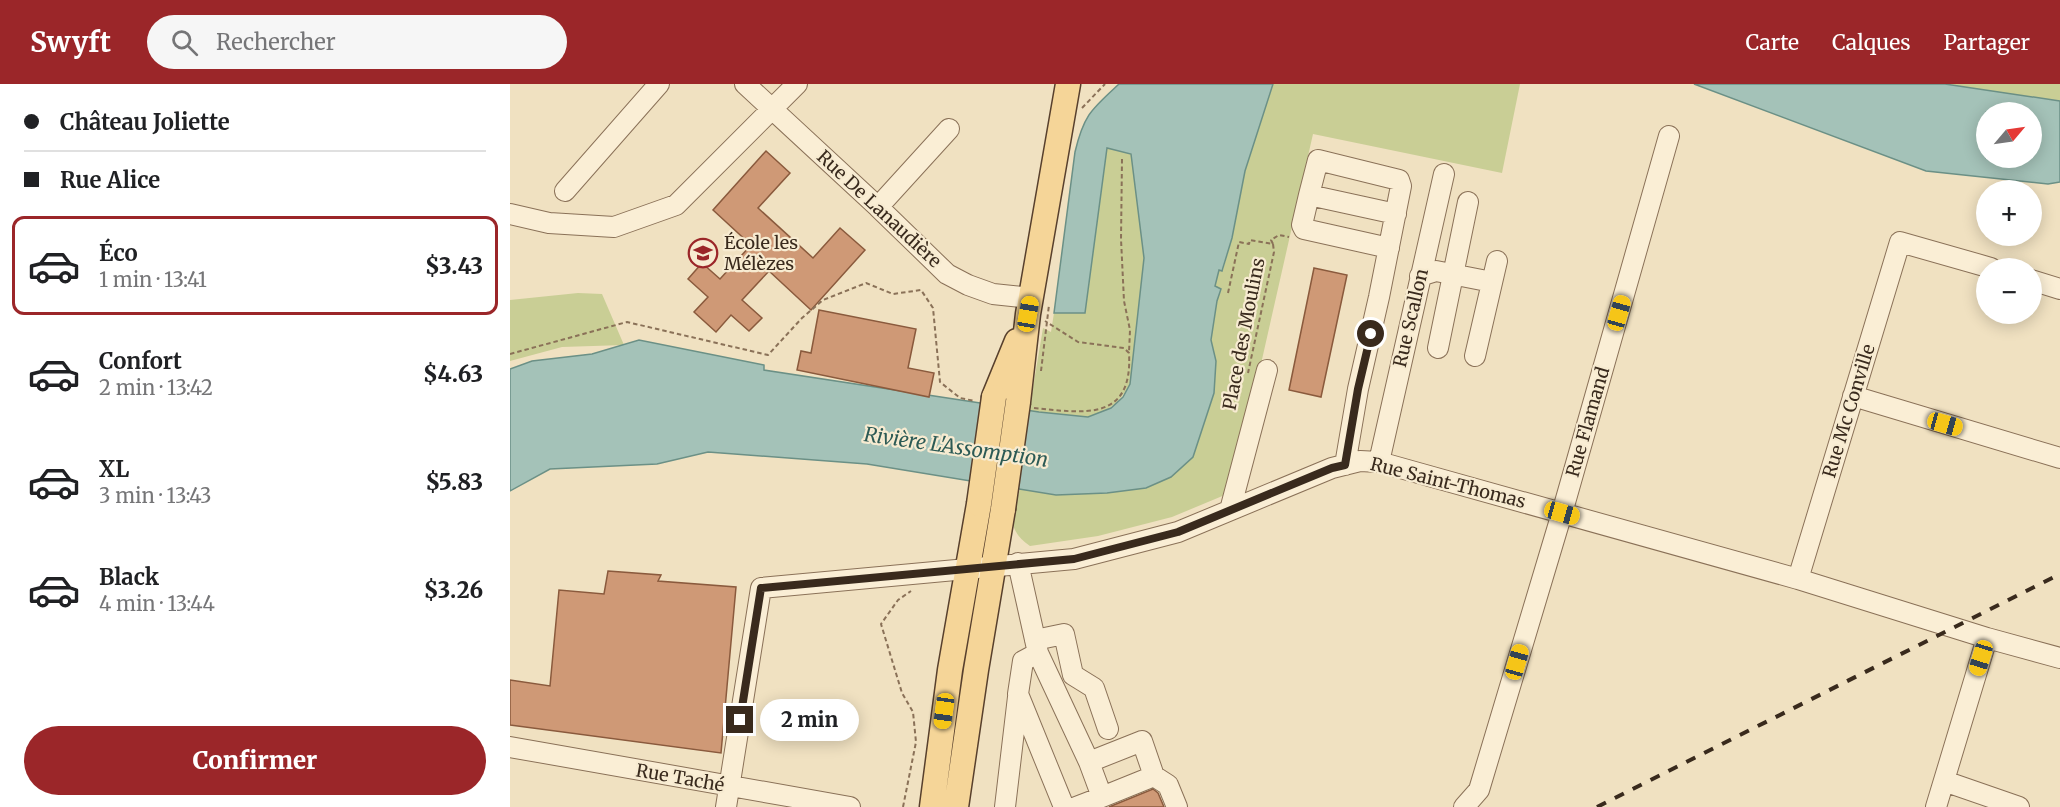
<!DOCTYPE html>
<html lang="fr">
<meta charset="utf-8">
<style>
:root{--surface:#fff;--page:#f6f6f6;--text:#202124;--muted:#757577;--line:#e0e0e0;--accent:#9b2629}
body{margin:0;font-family:Merriweather,serif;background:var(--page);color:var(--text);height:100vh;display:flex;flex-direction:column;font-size:22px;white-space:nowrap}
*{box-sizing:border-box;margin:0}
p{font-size:20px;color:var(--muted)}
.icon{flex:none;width:33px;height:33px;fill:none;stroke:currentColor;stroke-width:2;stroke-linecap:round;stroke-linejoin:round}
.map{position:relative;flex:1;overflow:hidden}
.side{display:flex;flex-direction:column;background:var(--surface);width:510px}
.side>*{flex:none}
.banner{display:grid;align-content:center;height:132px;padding:0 24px;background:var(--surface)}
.needle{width:39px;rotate:61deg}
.buttons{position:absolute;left:1466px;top:18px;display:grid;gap:12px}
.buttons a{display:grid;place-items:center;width:66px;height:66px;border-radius:50%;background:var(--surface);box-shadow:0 3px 15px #0003;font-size:30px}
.end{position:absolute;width:27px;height:27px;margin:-14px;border:8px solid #392a1d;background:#fff;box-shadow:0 0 0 3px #fff}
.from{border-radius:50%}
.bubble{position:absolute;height:42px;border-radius:21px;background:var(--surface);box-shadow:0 3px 15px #0003;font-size:20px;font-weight:800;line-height:42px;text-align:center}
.car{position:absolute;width:18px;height:36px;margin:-18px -9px;border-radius:8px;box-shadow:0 0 4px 2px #0007;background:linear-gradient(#f5c518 24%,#345 0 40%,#f5c518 0 76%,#345 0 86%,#f5c518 0)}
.banner b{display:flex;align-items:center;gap:21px;height:57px;font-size:22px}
.banner b+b{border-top:2px solid var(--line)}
.banner i{width:15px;height:15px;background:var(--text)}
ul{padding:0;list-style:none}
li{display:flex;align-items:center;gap:18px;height:99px;margin:0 12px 9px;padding:0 12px;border:3px solid transparent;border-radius:12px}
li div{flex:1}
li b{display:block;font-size:22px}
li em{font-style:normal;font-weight:800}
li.current{border-color:var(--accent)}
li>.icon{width:54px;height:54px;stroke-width:1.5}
.primary-button{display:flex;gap:12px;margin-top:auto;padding:12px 24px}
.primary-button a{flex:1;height:69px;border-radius:36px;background:var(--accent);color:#fff;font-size:24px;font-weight:800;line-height:69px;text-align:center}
header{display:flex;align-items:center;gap:36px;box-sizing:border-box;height:84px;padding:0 30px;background:var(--accent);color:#fff}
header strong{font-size:28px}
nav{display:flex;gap:33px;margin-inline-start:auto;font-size:21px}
.search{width:420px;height:54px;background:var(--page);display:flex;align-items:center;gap:15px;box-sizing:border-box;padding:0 21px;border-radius:33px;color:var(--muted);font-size:22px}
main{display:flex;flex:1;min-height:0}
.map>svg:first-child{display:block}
.green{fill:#c9ce95}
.water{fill:#a4c2b8;stroke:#6b9086;stroke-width:1.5;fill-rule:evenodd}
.building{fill:#cf9976;stroke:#8a5a3d;stroke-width:1.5}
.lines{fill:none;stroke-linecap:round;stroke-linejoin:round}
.minor-casing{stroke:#8a7158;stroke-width:22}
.major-casing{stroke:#58402d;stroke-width:27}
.path{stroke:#8a7158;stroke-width:2;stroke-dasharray:4.5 3;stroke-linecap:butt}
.minor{stroke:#faeed5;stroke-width:20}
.major{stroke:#f5d598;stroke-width:24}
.rail{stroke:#392a1d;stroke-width:4;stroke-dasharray:10 10;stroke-linecap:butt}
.major-bridge-casing{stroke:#58402d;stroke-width:27;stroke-linecap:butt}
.major-bridge{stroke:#f5d598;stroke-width:24}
.route{stroke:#392a1d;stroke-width:8}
.labels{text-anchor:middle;stroke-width:4.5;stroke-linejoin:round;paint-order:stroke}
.street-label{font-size:18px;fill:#392a1d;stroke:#f7ebd1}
.poi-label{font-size:18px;fill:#392a1d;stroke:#f7ebd1;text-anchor:start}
.water-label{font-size:20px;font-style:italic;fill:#2c5a55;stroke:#f7ebd1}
</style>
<header>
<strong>Swyft</strong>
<div class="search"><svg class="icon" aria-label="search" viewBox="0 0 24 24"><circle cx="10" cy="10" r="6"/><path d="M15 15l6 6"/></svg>Rechercher</div>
<nav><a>Carte</a><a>Calques</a><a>Partager</a></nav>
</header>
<main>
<section class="side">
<div class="banner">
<b><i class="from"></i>Château Joliette</b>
<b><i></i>Rue Alice</b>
</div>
<ul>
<li class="current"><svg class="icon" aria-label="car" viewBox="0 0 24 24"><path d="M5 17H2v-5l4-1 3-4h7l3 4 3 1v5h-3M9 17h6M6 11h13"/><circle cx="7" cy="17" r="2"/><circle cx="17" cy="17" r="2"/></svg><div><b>Éco</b><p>1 min · 13:41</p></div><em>$3.43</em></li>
<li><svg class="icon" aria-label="car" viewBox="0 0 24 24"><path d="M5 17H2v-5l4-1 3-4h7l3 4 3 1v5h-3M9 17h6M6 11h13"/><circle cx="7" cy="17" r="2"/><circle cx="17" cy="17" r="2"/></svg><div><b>Confort</b><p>2 min · 13:42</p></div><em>$4.63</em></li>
<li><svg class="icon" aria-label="car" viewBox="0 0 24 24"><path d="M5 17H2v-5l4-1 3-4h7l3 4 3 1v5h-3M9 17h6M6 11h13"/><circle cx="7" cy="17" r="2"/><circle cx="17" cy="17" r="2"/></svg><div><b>XL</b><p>3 min · 13:43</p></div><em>$5.83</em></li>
<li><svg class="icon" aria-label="car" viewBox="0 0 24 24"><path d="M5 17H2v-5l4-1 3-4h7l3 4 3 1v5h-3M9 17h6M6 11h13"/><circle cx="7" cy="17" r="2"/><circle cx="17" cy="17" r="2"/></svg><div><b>Black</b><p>4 min · 13:44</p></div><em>$3.26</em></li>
</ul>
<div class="primary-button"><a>Confirmer</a></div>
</section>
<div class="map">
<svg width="1550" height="723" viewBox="0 0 1550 723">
<rect width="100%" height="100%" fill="#f0e1c1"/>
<!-- green -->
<path class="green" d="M763,0H1010L992,89L803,50L722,408L662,433L588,452L520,462C495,444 502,431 510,405L546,411L683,373L704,309L706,277L701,256L707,217L711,205L705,202L709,186H713L722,154L735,87Z
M1435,0H1550V17L1438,1Z
M597,64L621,69L634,174L620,300C610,318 598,328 578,333L519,327L533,244L541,248L544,229H575Z
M68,209L92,210L114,261L52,263L0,277V216Z"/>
<!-- water -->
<path class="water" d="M609,0H763L735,87L722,154L712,187L709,186L705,202L711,205L707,217L701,256L706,277L704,309L683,373L661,393L636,404L597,409L546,411L357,380L198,368L147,380L40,385L0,407V285L22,277L82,270L129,256L254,281V286L529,328L578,333L601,324L613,313L620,300L634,174L621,70L597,64L575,229H544L565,68C574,30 582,25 609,0Z
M1184,0H1435L1550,17V98L1538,100L1416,87ZM1476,28H1521V74H1476Z"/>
<!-- building -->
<path class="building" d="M256,67L280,89L248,124L303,174L330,144L355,166L301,226L259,187L232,216L252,234L239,247L221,231L206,248L184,228L198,213L178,195L192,179L210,195L241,161L203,126Z
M804,184L837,191L811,313L779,306Z
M309,226L406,245L398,284L424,289L419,313L287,286L291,267L301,269Z
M98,487L151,491L148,497L226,503L211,669L0,641V596L40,602L49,506L94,510Z
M643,705L648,709L654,723H599Z"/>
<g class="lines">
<!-- minor casing -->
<g class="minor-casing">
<path id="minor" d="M235,0L368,123L437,190L458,201L483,210L521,214
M55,107L149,0
M799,111L792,141L794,145L879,164
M368,123L439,45
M0,130L39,139L104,143L166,121L287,0
M910,192L926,187L982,198
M1521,196L1550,205
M928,264L958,118
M965,272L987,177
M1343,312L1550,374
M869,378L934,90
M835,381L848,305L869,213L891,102L889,96L808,76L799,111L886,130
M720,426L757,286
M508,479L528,569L579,678L592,713L644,692L632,657L579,678
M1288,495L1390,158L1481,184
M525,556L554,550L563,591L584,604L598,645
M528,569L513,577L508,610L554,723
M0,663L340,723
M644,692L658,701L667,723
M1434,697L1509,723
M216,723L251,504L564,475L668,448L822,384L850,377L869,378L1288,495L1477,554L1550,574
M495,723L508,613
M566,723L592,713
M954,723L969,706L1052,429L1159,52
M1426,723L1477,554"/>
</g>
<!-- major casing -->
<g class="major-casing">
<path id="major" d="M484,313L507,257
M508,318L518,230L558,0
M422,723L440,586L469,420
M446,723L466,586L493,425"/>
</g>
<!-- path -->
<path class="path" d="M572,24L595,0
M612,75L611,155L614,217L620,246L619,269
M763,160L761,156L769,151L779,153
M718,209L729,158L739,160L740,156L763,160L764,168L738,289
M0,270L117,238L258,271L292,234L313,216L356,199L383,210L411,206L423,224L430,298L450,314L465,317
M531,287L539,221
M524,324C574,329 623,338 619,269L614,264L568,258L535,237
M393,723L406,658L403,628L392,609L371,540L388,516L401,507"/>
<!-- minor -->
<use href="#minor" class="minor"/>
<!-- major -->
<use href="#major" class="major"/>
<!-- rail -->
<path class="rail" d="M1087,723L1550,490"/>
<!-- major-bridge casing -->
<g class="major-bridge-casing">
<path id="major-bridge" d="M469,420L484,313
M493,425L508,318"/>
</g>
<!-- major-bridge -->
<use href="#major-bridge" class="major-bridge"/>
</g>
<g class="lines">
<!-- route -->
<path class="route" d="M230,636L251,504L564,475L668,448L822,384L835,381L848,305L861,250"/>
</g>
<!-- icons -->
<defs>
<g id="school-ring" transform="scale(1.5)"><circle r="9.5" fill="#f7ebd1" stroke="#9b2629" stroke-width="1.5"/><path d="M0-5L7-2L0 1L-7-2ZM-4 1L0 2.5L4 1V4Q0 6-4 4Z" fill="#9b2629"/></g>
</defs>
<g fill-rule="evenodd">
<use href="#school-ring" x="193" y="169"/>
</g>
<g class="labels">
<!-- street labels -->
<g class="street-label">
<text transform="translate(369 125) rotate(43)" y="6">Rue De Lanaudière</text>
<text transform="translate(901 234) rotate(-77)" y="6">Rue Scallon</text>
<text transform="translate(734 250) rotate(-79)" y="6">Place des Moulins</text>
<text transform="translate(1339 327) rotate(-73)" y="6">Rue Mc Conville</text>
<text transform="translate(1078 338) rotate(-74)" y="6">Rue Flamand</text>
<text transform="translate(938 399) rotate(14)" y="6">Rue Saint-Thomas</text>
<text transform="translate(170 694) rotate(10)" y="6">Rue Taché</text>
</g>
<!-- poi labels -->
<g class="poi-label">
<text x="214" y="165">École les<tspan x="214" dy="21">Mélèzes</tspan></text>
</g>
<!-- water labels -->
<g class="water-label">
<text transform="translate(446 363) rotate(8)" y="7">Rivière L'Assomption</text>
</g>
</g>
</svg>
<div class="buttons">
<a><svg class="needle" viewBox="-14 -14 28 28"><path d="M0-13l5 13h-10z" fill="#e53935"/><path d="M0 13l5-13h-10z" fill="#757577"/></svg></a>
<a>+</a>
<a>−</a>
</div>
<i class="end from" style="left:861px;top:250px"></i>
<i class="end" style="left:230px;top:636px"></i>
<div class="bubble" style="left:250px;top:615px;width:99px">2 min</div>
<i class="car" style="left:1109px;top:229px;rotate:16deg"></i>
<i class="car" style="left:518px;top:230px;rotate:10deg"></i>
<i class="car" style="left:1435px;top:340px;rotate:106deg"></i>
<i class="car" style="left:1052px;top:429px;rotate:106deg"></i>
<i class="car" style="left:1471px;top:574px;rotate:197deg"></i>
<i class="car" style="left:1007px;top:578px;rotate:16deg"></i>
<i class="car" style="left:434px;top:627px;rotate:188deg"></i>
</div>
</main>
